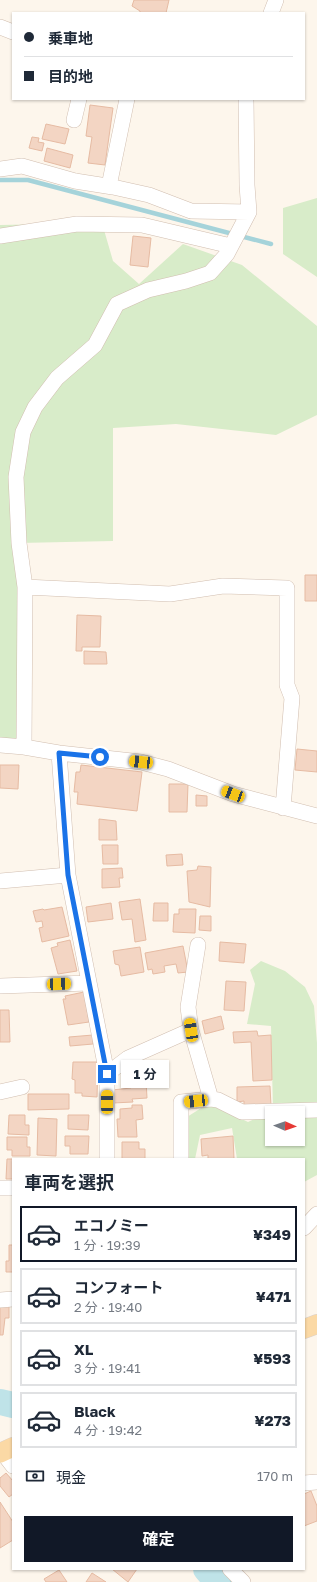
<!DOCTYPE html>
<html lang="ja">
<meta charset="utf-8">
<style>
:root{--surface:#fff;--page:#f2f2f3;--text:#1f2937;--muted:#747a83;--line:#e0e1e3;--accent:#111827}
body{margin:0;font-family:"Golos Text","Noto Sans JP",sans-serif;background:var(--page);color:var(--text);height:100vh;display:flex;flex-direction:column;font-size:15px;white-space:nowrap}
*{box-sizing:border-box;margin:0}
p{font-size:13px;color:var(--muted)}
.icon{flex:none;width:22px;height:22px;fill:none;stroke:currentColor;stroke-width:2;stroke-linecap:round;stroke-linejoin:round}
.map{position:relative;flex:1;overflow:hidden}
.drawer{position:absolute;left:12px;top:1158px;width:293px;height:412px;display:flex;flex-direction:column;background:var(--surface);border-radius:0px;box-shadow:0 1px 3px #0004}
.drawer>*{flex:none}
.hud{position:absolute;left:12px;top:12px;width:293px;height:88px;border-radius:0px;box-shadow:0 1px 3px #0004;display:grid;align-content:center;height:88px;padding:0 12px;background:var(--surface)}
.needle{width:26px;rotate:92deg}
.controls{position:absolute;left:265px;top:1106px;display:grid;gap:8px}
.controls a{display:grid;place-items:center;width:40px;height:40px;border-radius:0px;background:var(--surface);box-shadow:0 1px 3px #0004;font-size:20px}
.end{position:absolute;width:18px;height:18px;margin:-9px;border:5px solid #1a73e8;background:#fff;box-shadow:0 0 0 2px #fff}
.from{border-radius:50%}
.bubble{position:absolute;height:28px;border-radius:0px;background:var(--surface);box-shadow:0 1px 3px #0004;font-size:13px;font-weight:700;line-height:28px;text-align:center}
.car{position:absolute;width:12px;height:24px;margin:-12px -6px;border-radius:5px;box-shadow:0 0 3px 1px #0007;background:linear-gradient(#f5c518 24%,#345 0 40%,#f5c518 0 76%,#345 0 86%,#f5c518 0)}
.hud b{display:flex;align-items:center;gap:14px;height:38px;font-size:15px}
.hud b+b{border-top:1px solid var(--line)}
.hud i{width:10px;height:10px;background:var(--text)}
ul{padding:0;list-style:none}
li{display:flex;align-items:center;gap:12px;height:56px;margin:0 8px 6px;padding:0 4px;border:2px solid var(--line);border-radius:0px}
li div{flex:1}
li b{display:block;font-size:15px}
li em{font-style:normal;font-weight:700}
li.active{border-color:var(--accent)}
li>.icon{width:36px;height:36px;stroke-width:1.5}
h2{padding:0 12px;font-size:18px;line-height:48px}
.pay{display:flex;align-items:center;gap:10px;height:44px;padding:0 12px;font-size:15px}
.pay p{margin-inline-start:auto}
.cta{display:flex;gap:8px;margin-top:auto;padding:8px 12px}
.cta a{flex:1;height:46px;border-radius:0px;background:var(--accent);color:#fff;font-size:16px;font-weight:700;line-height:46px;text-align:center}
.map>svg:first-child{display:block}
.green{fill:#d8ecc9;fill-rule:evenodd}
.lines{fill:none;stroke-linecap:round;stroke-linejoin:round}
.stream{stroke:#a5d3da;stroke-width:4.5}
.river{stroke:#bfe3e8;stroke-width:26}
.building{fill:#f3d5c3;stroke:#e6bba3}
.minor-casing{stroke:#d1beb0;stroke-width:16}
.major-casing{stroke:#dad1cd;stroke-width:20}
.minor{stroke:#fff;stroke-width:15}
.major{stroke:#fbd9a5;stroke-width:19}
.route{stroke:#1a73e8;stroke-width:5}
</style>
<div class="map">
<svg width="317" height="1582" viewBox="0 0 317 1582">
<rect width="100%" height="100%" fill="#fdf6ec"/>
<!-- green -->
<path class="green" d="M317,198V277L283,254V208Z
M102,223L113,261L139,284L183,244L242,265L317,326V415L276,435L176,424L113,428V541L19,543L24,747L0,748V225Z
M261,961L285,971L305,987L314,1006L317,1043V1175L304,1182V1159H237L232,1128L200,1135L195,1159H182L187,1117L209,1103L248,1122L273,1110L271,1026L247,1024L255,984L250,970ZM272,1113H298V1139H272Z"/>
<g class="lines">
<!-- stream -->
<path class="stream" d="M0,180H28L271,244
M216,1580L229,1582"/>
<!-- river -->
<path class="river" d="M0,1402L13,1405
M206,1569L217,1582"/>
</g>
<!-- building -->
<path class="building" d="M134,0H169L166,13H140V11L132,6Z
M90,105L113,108L105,165L88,163L92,137L86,136Z
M46,124L69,129L65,144L42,139Z
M32,137L39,138L38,142L44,143L42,151L29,148Z
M47,148L73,155L70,168L44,161Z
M133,236L151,238L148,267L130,265Z
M305,575H317V601H305Z
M77,615L101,616L100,647H82V651H76Z
M84,651L106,652L107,664H84Z
M297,749L317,751V772L295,770Z
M0,765H19L18,789L0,788Z
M81,765L142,772L137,811L77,804L78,792H74L76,772H80Z
M169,784H188L187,812H169Z
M196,795L207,796V806H196Z
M99,819L116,821L117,840H99Z
M102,845H118V864H103Z
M182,854L183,865L167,866L166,855Z
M198,866L211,867L210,907L189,902L187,871L197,870Z
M122,868L123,878H119L120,887L102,888V869Z
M140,899L146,940L135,942L132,919L122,920L119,902Z
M111,903L113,919L88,922L86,907Z
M154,903H168V921H153Z
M62,907L69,936L42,942L39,928L43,927L42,921L36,922L33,911L43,909L44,910Z
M179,909H196L195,933L173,932L174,914H179Z
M200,916H211V931L199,930Z
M70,940L77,971L58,974L51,948L58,946L57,943Z
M220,942L246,944L244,963L219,961Z
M183,946L188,972L178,973L176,964L164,966L165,972L153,974L152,969L148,970L145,953Z
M140,947L144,972L121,976L119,965L115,964L113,951Z
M226,981L246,982L244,1011L224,1010Z
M84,992L89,1022L68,1025L63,999H66L65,996Z
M0,1010H9L10,1042H0Z
M221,1016L224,1029L205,1034L202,1021Z
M257,1031L258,1036L271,1035L272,1080L253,1081L251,1042L234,1043L233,1032Z
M93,1035V1044L70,1046L69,1037Z
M73,1062H98L97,1097L82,1096V1093H75V1080L72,1079Z
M145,1063L147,1098L132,1099L133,1102L113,1103L112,1090L131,1088L129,1064Z
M162,1065L163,1085H151L150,1066Z
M270,1086L271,1106L244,1107V1101L237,1102V1087Z
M28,1094H69V1109L28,1110Z
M132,1105H142L143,1119L136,1120L137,1137H118L117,1119H120V1109L132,1108Z
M9,1115H25V1125H29V1135L8,1134Z
M68,1115H89L88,1130L68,1129Z
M38,1118L57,1119L56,1156L37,1155Z
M65,1136H89L88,1154H70V1146H65Z
M233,1136L234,1159H208V1155L202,1156L201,1139Z
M7,1137H27V1147H30V1156H12V1150H7Z
M122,1142H139V1149H145V1159H122Z
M7,1159H13V1179H6Z
M9,1245H13V1272H6V1261H9Z
M0,1306H9V1318H5L3,1335H0Z
M6,1473L13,1481V1494L9,1497L0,1486V1478Z
M311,1491L317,1506V1521L304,1526V1494Z
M0,1502L13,1522V1540L0,1548Z
M112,1569H137L128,1582Z
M59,1570L67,1582H46L44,1579Z
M92,1573L106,1582H86Z"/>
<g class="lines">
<!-- minor casing -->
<g class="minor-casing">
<path id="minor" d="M271,13L276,0
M0,27L13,32
M74,120L79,99
M0,169L22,166L75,181L113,187L149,195L191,211L249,212
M109,186L127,99
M0,236L77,224L142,225L231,246
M25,587L170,594L223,586L287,588V685L292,698L283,808
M0,745L24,747L59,753L141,762L168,769L233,794L317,816
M24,747L25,587L19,543L16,477L23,432L35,407L57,378L95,345L117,304L148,290L186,281L210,273L227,254L249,212L247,185L246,99
M59,753L68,875L107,1074V1159
M0,881L68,875
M198,945L188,1007L191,1030L211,1099
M0,986L89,983
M107,1074L128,1058L191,1030
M0,1092L22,1087
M181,1159V1102L211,1099L218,1100L242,1112L317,1110
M0,1188H13
M304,1228L317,1214
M0,1300L13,1299
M2,1452L13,1466
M304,1483L317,1482
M230,1569L243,1582"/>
</g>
<!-- major casing -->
<g class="major-casing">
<path id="major" d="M304,1329L317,1324
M0,1453L13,1447"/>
</g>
<!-- minor -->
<use href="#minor" class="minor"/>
<!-- major -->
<use href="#major" class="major"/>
</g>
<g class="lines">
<!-- route -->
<path class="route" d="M100,757L59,753L68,875L107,1074"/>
</g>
</svg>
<div class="controls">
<a><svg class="needle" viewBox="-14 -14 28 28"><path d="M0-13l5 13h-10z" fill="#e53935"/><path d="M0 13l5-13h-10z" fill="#747a83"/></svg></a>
</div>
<i class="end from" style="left:100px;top:757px"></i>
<i class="end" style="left:107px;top:1074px"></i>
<div class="bubble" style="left:121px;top:1060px;width:48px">1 分</div>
<i class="car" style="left:141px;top:762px;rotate:276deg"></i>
<i class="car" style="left:233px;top:794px;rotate:291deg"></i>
<i class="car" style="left:59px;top:984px;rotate:88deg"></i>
<i class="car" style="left:191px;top:1030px;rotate:351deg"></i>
<i class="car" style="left:196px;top:1101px;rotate:264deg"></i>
<i class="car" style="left:107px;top:1102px;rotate:0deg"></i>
<div class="hud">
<b><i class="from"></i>乗車地</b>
<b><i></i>目的地</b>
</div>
<section class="drawer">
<h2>車両を選択</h2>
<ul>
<li class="active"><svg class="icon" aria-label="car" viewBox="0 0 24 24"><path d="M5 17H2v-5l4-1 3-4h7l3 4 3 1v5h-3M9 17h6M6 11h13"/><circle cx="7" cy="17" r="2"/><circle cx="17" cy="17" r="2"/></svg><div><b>エコノミー</b><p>1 分 · 19:39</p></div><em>¥349</em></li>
<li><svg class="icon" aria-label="car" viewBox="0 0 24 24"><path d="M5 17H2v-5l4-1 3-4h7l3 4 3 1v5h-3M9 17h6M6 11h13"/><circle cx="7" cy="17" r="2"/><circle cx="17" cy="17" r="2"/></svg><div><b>コンフォート</b><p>2 分 · 19:40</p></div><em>¥471</em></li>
<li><svg class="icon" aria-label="car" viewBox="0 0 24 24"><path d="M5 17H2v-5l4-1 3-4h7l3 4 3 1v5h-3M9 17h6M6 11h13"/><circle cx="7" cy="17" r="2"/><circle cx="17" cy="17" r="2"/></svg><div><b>XL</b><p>3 分 · 19:41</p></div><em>¥593</em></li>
<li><svg class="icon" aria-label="car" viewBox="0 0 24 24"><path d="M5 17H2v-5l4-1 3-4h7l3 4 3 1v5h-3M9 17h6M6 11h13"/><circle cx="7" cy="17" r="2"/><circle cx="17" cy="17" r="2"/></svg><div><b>Black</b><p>4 分 · 19:42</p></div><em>¥273</em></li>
</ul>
<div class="pay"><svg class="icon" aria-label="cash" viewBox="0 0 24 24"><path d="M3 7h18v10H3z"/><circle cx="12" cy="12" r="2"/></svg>現金<p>170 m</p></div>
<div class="cta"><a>確定</a></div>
</section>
</div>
